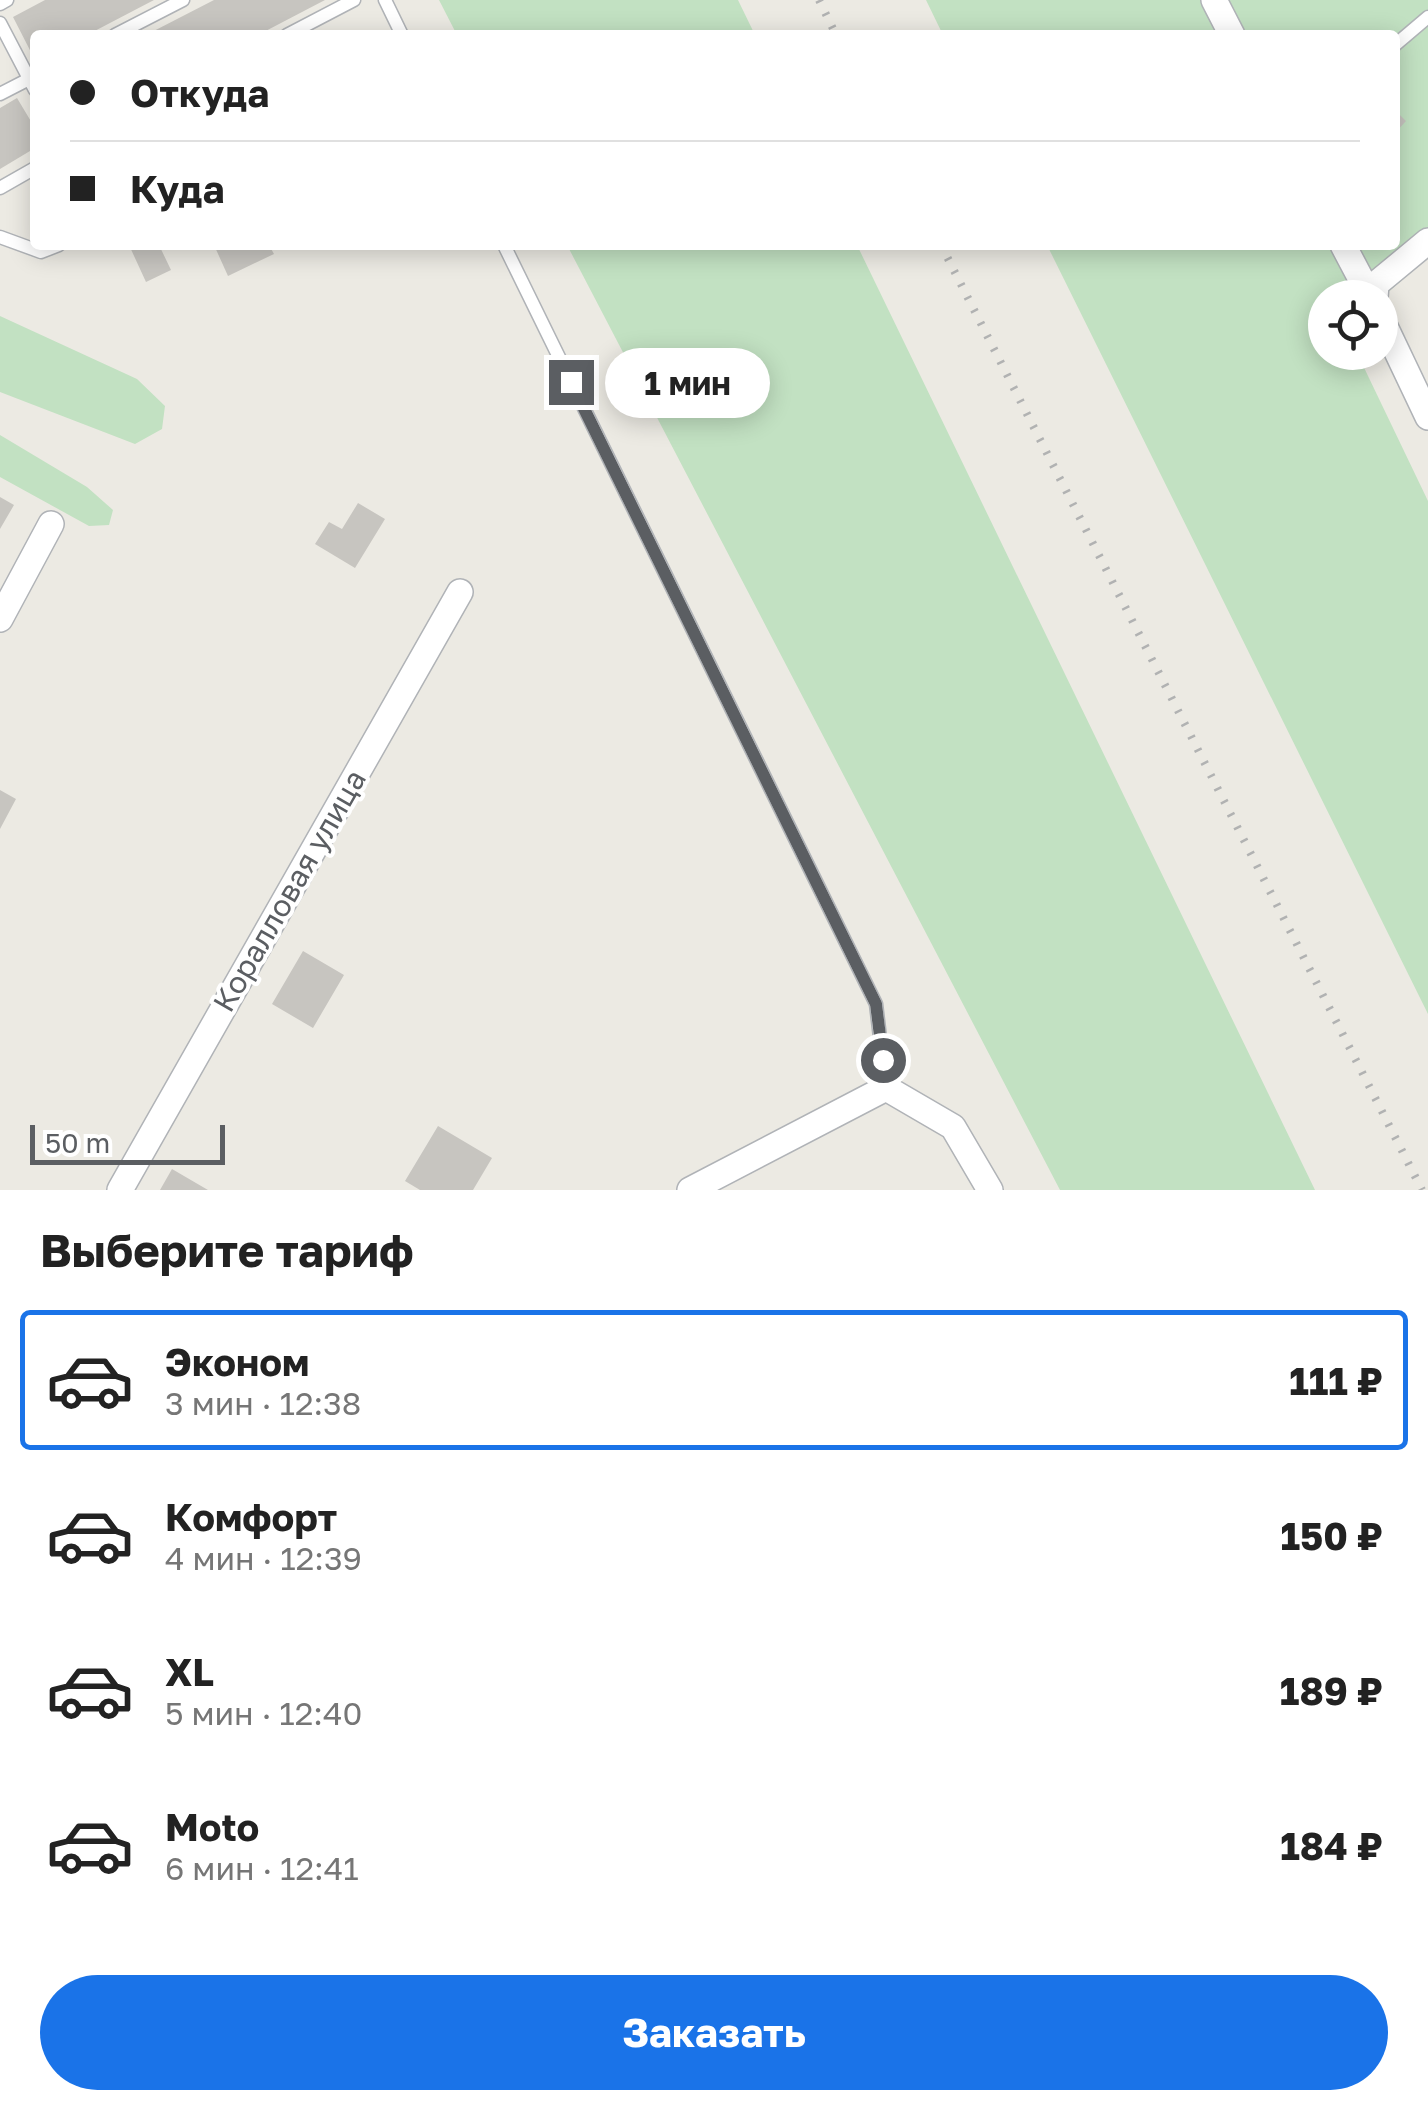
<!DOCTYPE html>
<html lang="ru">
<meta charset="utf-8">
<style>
:root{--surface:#fff;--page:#f2f2f2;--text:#222;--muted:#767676;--line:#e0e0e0;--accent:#1a73e8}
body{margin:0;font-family:"Golos Text",sans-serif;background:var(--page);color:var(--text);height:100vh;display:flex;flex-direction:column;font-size:38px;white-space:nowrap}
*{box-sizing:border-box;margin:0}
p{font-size:32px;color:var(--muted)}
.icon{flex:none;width:55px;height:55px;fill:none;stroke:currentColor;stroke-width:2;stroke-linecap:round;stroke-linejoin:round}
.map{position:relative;height:1190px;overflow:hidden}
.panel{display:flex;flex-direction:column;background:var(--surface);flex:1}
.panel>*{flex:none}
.top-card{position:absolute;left:30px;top:30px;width:1370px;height:220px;border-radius:10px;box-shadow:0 5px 25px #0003;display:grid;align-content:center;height:220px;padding:0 40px;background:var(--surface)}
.controls{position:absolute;left:1308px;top:280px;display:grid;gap:20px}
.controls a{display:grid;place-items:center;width:90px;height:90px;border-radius:50%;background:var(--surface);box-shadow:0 5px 25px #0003;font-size:50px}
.scale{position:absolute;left:30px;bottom:25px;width:195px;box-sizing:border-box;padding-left:10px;border:5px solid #5b5e62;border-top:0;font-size:28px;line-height:35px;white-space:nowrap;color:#5b5e62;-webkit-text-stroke:8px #fff;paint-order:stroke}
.end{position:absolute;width:45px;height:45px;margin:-22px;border:12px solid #5b5e62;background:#fff;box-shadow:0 0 0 5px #fff}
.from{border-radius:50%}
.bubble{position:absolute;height:70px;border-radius:35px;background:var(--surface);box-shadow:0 5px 25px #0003;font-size:32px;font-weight:700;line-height:70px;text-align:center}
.top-card b{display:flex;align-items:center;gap:35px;height:95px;font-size:38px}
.top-card b+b{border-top:2px solid var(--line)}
.top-card i{width:25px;height:25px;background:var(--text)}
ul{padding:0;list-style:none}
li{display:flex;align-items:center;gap:30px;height:140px;margin:0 20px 15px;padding:0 20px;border:5px solid transparent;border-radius:10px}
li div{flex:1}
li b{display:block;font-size:38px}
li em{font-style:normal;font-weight:700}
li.current{border-color:var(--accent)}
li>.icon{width:90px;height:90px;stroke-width:1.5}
h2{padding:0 40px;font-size:45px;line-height:120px}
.primary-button{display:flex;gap:20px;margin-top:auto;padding:20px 40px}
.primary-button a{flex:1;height:115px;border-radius:60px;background:var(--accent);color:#fff;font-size:40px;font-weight:700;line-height:115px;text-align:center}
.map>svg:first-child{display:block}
.green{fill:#c2e1c2}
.building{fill:#c7c5c0}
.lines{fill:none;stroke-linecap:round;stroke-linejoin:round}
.lane-casing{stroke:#b0b3b7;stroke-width:15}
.street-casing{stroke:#b0b3b7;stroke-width:28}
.lane{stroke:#fff;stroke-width:12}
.street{stroke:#fff;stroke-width:25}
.rail{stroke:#b1b2b2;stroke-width:8;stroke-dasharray:2.5 12;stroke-linecap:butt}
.route{stroke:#5b5e62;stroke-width:12}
.labels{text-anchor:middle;stroke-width:8;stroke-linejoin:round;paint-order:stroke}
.street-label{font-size:30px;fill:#5b5e62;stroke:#fff}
</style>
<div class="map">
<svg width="1428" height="1190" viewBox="0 0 1428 1190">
<rect width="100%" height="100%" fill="#eceae3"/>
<!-- green -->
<path class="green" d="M439,0H738L755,35H457Z
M926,0H1428V258L1380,299L1325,298V352L1357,353L1428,501V1014L1047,245H1395V35H943Z
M567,245H857L1315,1190H1060Z
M0,316L137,379L165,406L162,429L135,444L0,392Z
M0,435L87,487L113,510L109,525L89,526L0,477Z"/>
<!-- building -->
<path class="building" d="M45,0H154L87,35H35V60L13,17Z
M214,0H325L258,35H146Z
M17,98L35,128V148L0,169V108Z
M1395,110L1406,121L1395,133Z
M129,245H159L171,270L146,282Z
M214,245H269L274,254L228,276Z
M0,497L14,505L0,529Z
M358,503L385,519L355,568L315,544L329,522L342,529Z
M0,790L16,799L0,829Z
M303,951L344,975L313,1028L272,1004Z
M438,1126L492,1158L473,1190H420L405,1181Z
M172,1169L208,1190H160Z"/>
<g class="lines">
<!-- lane casing -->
<g class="lane-casing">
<path id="lane" d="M385,0L402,35
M0,4L7,0
M0,23L35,90
M115,35L183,0
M287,35L354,0
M1395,45L1428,17
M0,94L33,77
M0,188L35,168
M0,237L41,252L59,245
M504,245L876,1004L886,1088"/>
</g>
<!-- street casing -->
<g class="street-casing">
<path id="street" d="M1214,0L1232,35
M1343,245L1371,298
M1375,298L1376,284L1428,241
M1380,316L1428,417
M0,619L51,524
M120,1190L460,592
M690,1190L886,1088L953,1127L990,1190"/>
</g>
<!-- lane -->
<use href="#lane" class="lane"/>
<!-- street -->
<use href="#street" class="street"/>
<!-- rail -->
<path class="rail" d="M819,0L836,35
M941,245L1422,1190"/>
</g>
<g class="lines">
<!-- route -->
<path class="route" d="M571,382L876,1004L883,1060"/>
</g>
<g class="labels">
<!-- street labels -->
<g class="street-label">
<text transform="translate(290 891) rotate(-60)" y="10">Коралловая улица</text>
</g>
</g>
</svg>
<div class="controls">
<a><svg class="icon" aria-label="locate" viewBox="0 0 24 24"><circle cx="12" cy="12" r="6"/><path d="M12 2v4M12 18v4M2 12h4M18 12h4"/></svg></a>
</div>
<div class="scale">50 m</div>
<i class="end from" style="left:883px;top:1060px"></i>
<i class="end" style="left:571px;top:382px"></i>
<div class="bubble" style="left:605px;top:348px;width:165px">1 мин</div>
<div class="top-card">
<b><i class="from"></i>Откуда</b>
<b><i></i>Куда</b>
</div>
</div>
<section class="panel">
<h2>Выберите тариф</h2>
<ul>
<li class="current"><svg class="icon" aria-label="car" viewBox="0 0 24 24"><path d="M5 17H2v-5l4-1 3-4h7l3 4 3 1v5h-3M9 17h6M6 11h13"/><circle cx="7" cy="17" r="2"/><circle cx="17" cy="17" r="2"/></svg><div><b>Эконом</b><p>3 мин · 12:38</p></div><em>111 ₽</em></li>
<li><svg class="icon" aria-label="car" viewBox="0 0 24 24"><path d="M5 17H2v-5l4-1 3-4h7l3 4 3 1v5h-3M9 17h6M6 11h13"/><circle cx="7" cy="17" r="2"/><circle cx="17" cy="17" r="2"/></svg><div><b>Комфорт</b><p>4 мин · 12:39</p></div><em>150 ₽</em></li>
<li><svg class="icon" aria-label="car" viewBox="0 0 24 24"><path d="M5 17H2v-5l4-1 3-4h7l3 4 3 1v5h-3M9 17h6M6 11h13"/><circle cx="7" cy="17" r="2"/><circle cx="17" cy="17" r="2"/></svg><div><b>XL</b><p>5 мин · 12:40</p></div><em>189 ₽</em></li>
<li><svg class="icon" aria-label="car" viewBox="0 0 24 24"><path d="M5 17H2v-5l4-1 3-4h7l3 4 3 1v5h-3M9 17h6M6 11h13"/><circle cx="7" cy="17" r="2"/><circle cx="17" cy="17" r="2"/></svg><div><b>Moto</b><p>6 мин · 12:41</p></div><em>184 ₽</em></li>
</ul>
<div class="primary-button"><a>Заказать</a></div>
</section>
